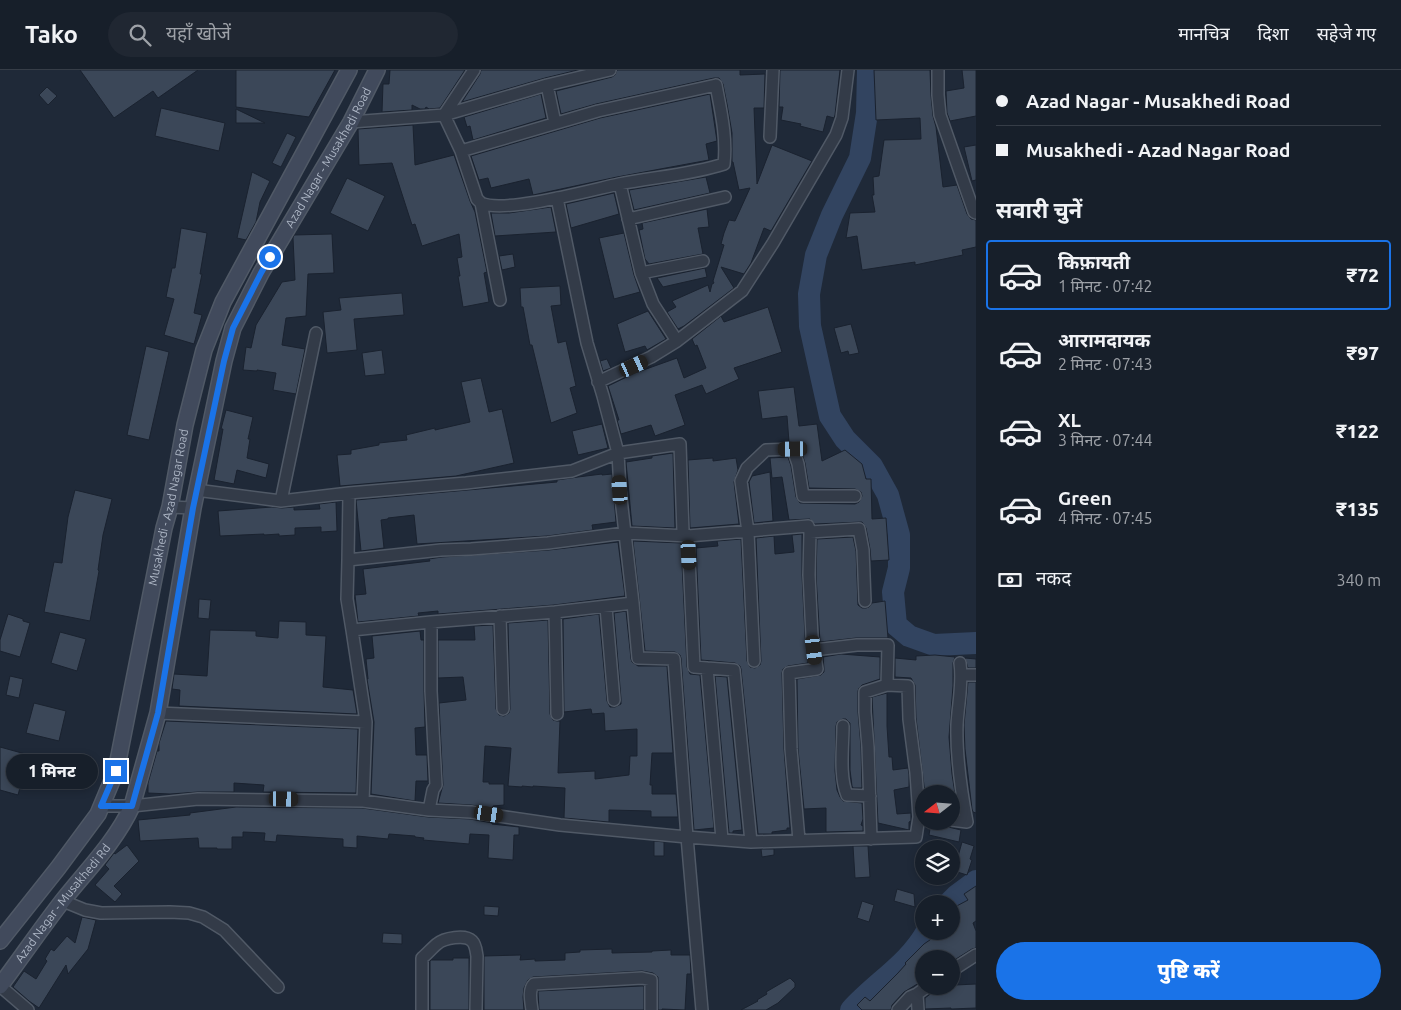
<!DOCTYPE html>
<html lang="hi">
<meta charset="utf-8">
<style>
:root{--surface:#171f2a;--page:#202732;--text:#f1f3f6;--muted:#9ea2a8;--line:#363d47;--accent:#1a73e8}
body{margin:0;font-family:Ubuntu,"Noto Sans Devanagari",sans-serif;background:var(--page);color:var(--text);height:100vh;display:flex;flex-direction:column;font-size:19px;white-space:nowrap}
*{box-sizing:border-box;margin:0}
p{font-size:16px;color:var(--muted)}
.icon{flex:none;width:28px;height:28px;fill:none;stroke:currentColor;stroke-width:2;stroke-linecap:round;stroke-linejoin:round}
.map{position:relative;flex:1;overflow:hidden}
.sheet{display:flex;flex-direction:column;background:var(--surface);width:425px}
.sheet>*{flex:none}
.hud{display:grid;align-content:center;height:110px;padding:0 20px;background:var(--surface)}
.needle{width:32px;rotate:253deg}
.fabs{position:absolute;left:915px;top:715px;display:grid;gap:10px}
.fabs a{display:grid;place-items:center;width:45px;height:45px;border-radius:50%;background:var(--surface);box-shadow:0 2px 8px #0003,0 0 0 1px var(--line);font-size:25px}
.end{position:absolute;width:22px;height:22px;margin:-11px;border:6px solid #1a73e8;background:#fff;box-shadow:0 0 0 2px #fff}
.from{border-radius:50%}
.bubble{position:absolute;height:35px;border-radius:18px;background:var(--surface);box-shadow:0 2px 8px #0003,0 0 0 1px var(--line);font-size:16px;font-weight:800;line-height:35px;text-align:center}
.car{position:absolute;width:15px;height:30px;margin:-15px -8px;border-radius:6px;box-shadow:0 0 4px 1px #0007;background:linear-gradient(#222 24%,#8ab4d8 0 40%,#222 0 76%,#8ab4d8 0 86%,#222 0)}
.hud b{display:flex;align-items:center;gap:18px;height:48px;font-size:19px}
.hud b+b{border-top:1px solid var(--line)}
.hud i{width:12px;height:12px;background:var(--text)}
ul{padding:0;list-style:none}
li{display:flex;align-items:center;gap:15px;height:70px;margin:0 10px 8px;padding:0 10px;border:2px solid transparent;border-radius:5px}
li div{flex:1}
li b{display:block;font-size:19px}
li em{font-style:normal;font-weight:800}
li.current{border-color:var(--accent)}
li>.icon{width:45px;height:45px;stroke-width:1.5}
h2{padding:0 20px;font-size:22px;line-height:60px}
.pay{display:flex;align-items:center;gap:12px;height:55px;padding:0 20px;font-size:19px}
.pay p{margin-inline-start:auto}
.cta{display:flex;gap:10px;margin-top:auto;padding:10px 20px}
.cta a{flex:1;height:58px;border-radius:30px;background:var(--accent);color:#fff;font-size:20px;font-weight:800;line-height:58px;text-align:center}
header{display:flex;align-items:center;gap:30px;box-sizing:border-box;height:70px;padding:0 25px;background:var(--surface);border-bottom:1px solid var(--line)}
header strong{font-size:24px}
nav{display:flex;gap:28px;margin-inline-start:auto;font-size:18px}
.search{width:350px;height:45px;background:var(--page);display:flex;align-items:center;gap:12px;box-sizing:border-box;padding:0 18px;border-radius:28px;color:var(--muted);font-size:19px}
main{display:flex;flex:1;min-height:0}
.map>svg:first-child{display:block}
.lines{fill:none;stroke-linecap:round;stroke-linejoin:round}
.river{stroke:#324460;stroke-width:22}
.building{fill:#3b4758;stroke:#1a222f}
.minor-casing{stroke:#505966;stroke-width:14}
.secondary-casing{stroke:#505966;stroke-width:18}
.minor{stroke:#333b48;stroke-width:11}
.secondary{stroke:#414a5c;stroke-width:15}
.route{stroke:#1a73e8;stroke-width:6}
.labels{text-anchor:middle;stroke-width:4;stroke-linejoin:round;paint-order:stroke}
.street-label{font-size:12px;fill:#adb6c5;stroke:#19202d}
</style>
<header>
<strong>Tako</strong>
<div class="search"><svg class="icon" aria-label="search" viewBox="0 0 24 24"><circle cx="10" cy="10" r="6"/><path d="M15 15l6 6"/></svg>यहाँ खोजें</div>
<nav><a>मानचित्र</a><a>दिशा</a><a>सहेजे गए</a></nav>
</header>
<main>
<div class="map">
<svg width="976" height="940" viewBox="0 0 976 940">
<rect width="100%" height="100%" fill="#1f2938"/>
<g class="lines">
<!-- river -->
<path class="river" d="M868,0L867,43L860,88L832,145L816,185L809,224L810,256L830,346L845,369L872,396L888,425L899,465V498L893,522L896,555L909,566L934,575L976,573
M948,834L957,825L976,811
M851,940C875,913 909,894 927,861"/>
</g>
<!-- building -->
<path class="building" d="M80,0H198L158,28L153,21L114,48Z
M236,0H335L309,47L236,37Z
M390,0H465L440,38L429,39L426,37L425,39H420L412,35V40L382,42L383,14H389Z
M481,0H578L545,8L462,32L480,4Z
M617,0H740V5L765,4L764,38H754L757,114L772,75L812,91L771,161L764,158L751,193L744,204L721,197L734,218L684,256L678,259L667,242L676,237L672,231L708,215L710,222L712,214L714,213L713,211L724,175L721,174L724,163L729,150L735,151L750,118L739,120L733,92H732V63L727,34L723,14L719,8H714L596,34L561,44L556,21L612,7L615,5Z
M780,0H840L835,45L834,48L827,46L823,62L800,56L801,54L781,50L783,37H779Z
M874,0H930L931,26L933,46L936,57L943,117L957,115L967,144L971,149L976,150V177L962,180L963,185L915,195V192L862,200L857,166L846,168L850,143L875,142L872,125H874L873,107L879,106L884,70L921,69L920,48L876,50Z
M962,0H976V46L950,51L947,43L946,21L964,18Z
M47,17L57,26L48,35L39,25Z
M541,24L546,48L473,70L470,56L467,57L464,47Z
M710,24L717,71L706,74L709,90L617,107L533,125L529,109L491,118L488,108L479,110L471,86L600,48Z
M161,38L225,53L219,81L155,66Z
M236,39L265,53H236Z
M413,55L415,95L454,85L470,131L475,142L487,202L484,203L489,232L463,237L458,206H460L457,188L462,187L459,164L422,176L415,154L412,155L392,93L359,95L358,59Z
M287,63L296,67L281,97L272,93Z
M976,75V110L972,111L964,77Z
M252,102L270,111L260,132L256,152L246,170L237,168Z
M706,107L710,123L634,140L629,120Z
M347,108L385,126L368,161L330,143Z
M614,123L619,144L571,158L566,134Z
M551,137L556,162L495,166L491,143H509Z
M707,139L709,157L698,158L703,184L649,194L645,189L639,160L643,159L642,153Z
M181,158L207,163L200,204H202L194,243L202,245L194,274L164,265L174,229L166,227L172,198H175Z
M624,163L634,205L640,222L614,229L599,168Z
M332,164L334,203L308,204L306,246L286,248L282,275L305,279L296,324L273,320L276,303L257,300V301L243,300L246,277L251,278L256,255L282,212L295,210L293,168L294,165Z
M513,184L515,197L502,200L499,186Z
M705,198L707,207L663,217L657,208Z
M560,216L561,235L551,236L558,273L566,271L576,316L570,318L577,343L551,353L532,275H530L523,237H521L520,218Z
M402,223L404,245L354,249L357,280L327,283L323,242L341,240L339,228Z
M768,237L782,282L734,298L739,309L706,324L702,315L675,325L685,355L655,366L651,355L621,364L617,350H619L608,316L635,303L677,288L684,308L706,298L697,275L695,276L692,269L721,246L724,252Z
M648,241L666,269L647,280L645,276L625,282L617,254Z
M851,254L859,283L849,285L848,281L841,283L834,258Z
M146,276L169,282L149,370L127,365Z
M382,280L385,304L365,306L362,283Z
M607,289L611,298L603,301L600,291Z
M481,308L489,342L502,339L514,393L456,406L340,416L337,385L351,384V380L379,375V373L407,370L406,365L435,358V360L470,352L461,312Z
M794,317L799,356L817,354L822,391L845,380L862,394L866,409H871L872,449L886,448L889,490L871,491L870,479L866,458L862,452L815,454L810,449L789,450L782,407L772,408L770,388L788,387L791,396L796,427L800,433L855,434L859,432L862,426L861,422L855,419L809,418L805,393L800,377L797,373L789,372L787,346L762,349L758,321Z
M226,340L253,347L248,369H250L247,388L269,394L266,408L237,400L234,414L214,410L223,359H221Z
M602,354L608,378L578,385L572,361Z
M673,383L675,458L632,456L626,392L652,388V386Z
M713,388V391L736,388L738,400L734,412L739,454L690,458L688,390Z
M770,402L773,451L754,453L749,412L752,406Z
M602,404V405L612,404L616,452L592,455L593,460L547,466L417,474L414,445L388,448V449L381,450L384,478L361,481L356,430L557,412V410L578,407Z
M75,420L112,429L103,465L98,500L99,501L90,551L44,542L54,492L62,493L68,447Z
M336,432L337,461L321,462V457L295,458V465L279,466V464L264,465V464L220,466L218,441L272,437L282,438L294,437V440L320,439L319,434Z
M802,464V505L805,566L808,593L788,596L783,599L782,603L784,679L790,758H787V760L772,762V764H758L741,599L740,596L735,593L701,590L696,478L718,476L717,471L741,469L747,591L750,597L755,598L760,595L761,591L756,468L774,466L775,484L794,482L792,465Z
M853,467L856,481L858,535L862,538H866L869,537L872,533L885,531L888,568H856L820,572L816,505L817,469Z
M633,471L681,473L687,597L690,604L700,605L714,758L694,760L681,588L680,585L675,582L645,581Z
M618,472L625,526L554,535L438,544V541L418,543L419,546L358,552L355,525L366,524L363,499L430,491L429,489L442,487L549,480Z
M199,529L211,530L209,549L198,548Z
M626,541L631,589L632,592L638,596H667L673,683H652L650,715H652V724H676L678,747H651V741L609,740V752L564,748L565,718L533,716V717L522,716V717L508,716L511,678L485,676L483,712H489V714H504V735L493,736V738L471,735L438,733L443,715L439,633L466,630L463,607L438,608V570H475L474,556L493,555L496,639L499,645L504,646L509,643L510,639L508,553L548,550L550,644L553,650L557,651H560L558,703L595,701V709L629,705L630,686H637V659L605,661L604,643L592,644L591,639L564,642L563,549L599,544L607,631L610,637H615L621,634V629L614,543Z
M8,544L23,549V551L30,553L20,587L0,581V570Z
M279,551L306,552V565L326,566L323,617L353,620L357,644L179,636L180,620L172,619L174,604L207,606L210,560L256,561V566L278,568Z
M420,561L421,570H424V621L425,657L415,658L416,685H427L428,711H416L415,731L371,724L374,652L367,609H368L366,589L374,588L372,566Z
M60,562L86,569L77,601L51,593Z
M841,584L880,587V609L862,615L859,618L858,621V642L861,677L862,718H853L852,716L850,700V653L846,649H843L837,652L836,656L835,701L837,720L840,727L843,731L862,733L863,749L861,755L863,756V761L826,762V738L804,739L798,679L797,609L821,605L824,602V598L823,587Z
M935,585L955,587L953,593V616L949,667L952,704L958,743H951V724H925L916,648L915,615L911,608L895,607V588L916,590V586Z
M965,588L976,589V598H968Z
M10,606L23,609L19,628L6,625Z
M715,606L727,607L742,760L733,761V763H729Z
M968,612H976V743L973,742L972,739L965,679L964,655Z
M887,623V656L889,687H892L893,700L908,698L909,704V717L894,720L897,744L911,743V751L909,752V760L878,753L872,627Z
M34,633L66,641L59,671L26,663Z
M166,651L358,659L356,723L263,722L264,715L234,713V722H198L170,724L148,723V713L157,681H159V673Z
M0,677L29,685L18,725L0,720Z
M236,737L362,738L428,747L470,749L492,753V754L519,757V765H514L513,790L488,788L489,765L470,764L469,774L423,770L424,768L415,767V766L389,764L388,769L357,766V778L343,777V769L277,765L276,772L264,771L265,763L243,762V767H232V779H217V778H199L198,768L140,771L138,750L190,745V743Z
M931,753L961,760L959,772L929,765Z
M654,771L664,772V786H654Z
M962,772L974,776L970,789L972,790L967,805L954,801Z
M127,775L139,791L114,816L122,824L115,832L95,815L109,799L105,795L114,783L115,784Z
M853,776H868L870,807L855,808Z
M761,779H774V785L762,787Z
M976,816V851L973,853L976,861V878L972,879L956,889H924V910L904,922L892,935L891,940H862L857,935L865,927L870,931L898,903L906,894L905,893L924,874L943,861H951V839L968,830L964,824Z
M897,819L914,824L915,837L894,831Z
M862,831L874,835L869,852L857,848Z
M484,836L499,837L498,846L484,845Z
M82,847L96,850L88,879L68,904L66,895L39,938L29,931L13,917L24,901L36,909L47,891L45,889L51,879L54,881L67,866L75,873Z
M383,863L402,864V874L382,873Z
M612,879V883L652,882V881L671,880V885H690L691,904H687L685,940L662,939V940H658V907L653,903L642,901L533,907L528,910L524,918L523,927L524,940H484V886L521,885L520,890L535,889V891L565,890V883L580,882V880Z
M453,888H469V940H430V891L431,890H453Z
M790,908L795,913V917L778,933L766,940H741L758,931L757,930L767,924L766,922Z
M976,914V938L951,939V938L925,939V928L933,922L935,916Z
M641,916H644V940H539L538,921Z"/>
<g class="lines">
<!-- minor casing -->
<g class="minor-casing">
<path id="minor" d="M938,0V25L940,45L974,142L976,143
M547,15L610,0
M351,52L444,45L547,15L555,53
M770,67L773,0
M461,81L444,45L474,0
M620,114L641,203L653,234L677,271
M557,128L587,273L603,326L618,383L680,374L683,462L688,466L694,597L707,598L722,769
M481,133C504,144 591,120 619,114C654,107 690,105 724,94C727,67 721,42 716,15L598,41L461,81L477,129L481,133L500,230
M628,149L725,127
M641,203L703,191
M598,312L651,287L677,271L742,221L773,173L836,65L842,48L848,0
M196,420L281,431L349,423
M281,431L316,263
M170,437L193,438
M810,462L859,459L863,480L865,531
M633,533L638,588L674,589L687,767L751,772L916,767L919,747L916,703L909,649L908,616L887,615L888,575H857L814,580
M606,537L614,630
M555,542L557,644
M500,546L503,639
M352,560L347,529L348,490L441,480L471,479L548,473L625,463L688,466L808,456L810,462L809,505L812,566L817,599L789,603L791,679L799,770
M754,591L748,462L741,411L747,398L766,380L793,379L798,394L803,426H855
M707,598L734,600L751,772
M961,605H976
M158,643L366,652L352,560L431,552L555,542L633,533L620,420L618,383L572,401L466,413L349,423L348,490
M843,656C843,677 839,706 847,725L870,726
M363,731L366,652
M101,736H132L198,729L363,731L429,740L471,742L560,755L687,767L702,940
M429,740L433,720L436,715L431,621V552
M951,750L967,752C961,720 956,687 957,655C958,634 963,614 960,593
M871,769L868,677L865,642V622L887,615
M63,831L85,840L101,843L170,842L189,843L203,847L224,860L278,917
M951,901L976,885
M0,916L28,940
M422,940V888C427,884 432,878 437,874C444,868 465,864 472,871C476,875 476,881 477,886L476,940
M532,940C531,932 528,920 534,914L642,908L651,910V940
M898,940L910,927L917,924
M918,940L917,924L928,916"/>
</g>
<!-- secondary casing -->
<g class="secondary-casing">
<g id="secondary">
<path id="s1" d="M0,871L58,798L98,744L116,701L164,458L170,437L185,355L204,280L223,232L349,0"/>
<path id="s2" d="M0,916C21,888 42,857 64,829C88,799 116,771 132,736L158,643L193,438L224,291L233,258L261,203L351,52L377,0"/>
</g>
</g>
<!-- minor -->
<use href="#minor" class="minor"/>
<!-- secondary -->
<use href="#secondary" class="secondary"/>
</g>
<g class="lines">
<!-- route -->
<path class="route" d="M116,701L101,736H132L158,643L193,438L224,291L233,258L261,203L270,187"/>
</g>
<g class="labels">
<!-- street labels -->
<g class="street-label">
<text dy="4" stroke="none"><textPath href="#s2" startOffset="908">Azad Nagar - Musakhedi Road</textPath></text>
<text dy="4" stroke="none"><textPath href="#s1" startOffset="476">Musakhedi - Azad Nagar Road</textPath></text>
<text dy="4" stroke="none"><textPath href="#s2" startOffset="104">Azad Nagar - Musakhedi Rd</textPath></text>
</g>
</g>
</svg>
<div class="fabs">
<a><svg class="needle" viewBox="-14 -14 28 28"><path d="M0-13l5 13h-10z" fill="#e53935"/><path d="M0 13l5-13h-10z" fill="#9ea2a8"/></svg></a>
<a><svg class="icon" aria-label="layers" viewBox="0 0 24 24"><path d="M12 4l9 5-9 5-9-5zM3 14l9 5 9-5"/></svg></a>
<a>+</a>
<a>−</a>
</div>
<i class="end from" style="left:270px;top:187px"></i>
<i class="end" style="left:116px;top:701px"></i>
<div class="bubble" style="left:6px;top:684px;width:92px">1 मिनट</div>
<i class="car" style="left:634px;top:296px;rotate:65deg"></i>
<i class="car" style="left:793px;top:379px;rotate:269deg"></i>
<i class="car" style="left:620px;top:420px;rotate:356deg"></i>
<i class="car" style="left:689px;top:485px;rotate:177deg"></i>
<i class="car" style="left:814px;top:580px;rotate:173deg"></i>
<i class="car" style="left:284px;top:729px;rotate:91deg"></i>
<i class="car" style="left:489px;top:744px;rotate:99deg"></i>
</div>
<section class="sheet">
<div class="hud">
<b><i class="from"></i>Azad Nagar - Musakhedi Road</b>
<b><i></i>Musakhedi - Azad Nagar Road</b>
</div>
<h2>सवारी चुनें</h2>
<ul>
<li class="current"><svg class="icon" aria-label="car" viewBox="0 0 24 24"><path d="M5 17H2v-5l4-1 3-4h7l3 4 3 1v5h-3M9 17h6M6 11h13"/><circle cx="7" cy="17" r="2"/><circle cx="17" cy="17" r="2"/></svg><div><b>किफ़ायती</b><p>1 मिनट · 07:42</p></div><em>₹72</em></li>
<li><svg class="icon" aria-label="car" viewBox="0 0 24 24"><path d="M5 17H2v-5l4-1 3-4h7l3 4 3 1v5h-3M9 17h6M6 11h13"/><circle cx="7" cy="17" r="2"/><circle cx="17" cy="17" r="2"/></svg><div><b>आरामदायक</b><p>2 मिनट · 07:43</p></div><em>₹97</em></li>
<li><svg class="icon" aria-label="car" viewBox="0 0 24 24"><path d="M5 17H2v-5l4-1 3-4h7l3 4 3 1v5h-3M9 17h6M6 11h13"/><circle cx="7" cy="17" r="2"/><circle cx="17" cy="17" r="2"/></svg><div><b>XL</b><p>3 मिनट · 07:44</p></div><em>₹122</em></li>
<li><svg class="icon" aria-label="car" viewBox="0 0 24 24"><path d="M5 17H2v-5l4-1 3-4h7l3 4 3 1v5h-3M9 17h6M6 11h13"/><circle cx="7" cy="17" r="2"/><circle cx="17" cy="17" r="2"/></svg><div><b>Green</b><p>4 मिनट · 07:45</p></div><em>₹135</em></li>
</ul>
<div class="pay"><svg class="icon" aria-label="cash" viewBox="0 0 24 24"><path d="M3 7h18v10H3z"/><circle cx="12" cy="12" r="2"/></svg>नकद<p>340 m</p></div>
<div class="cta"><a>पुष्टि करें</a></div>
</section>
</main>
